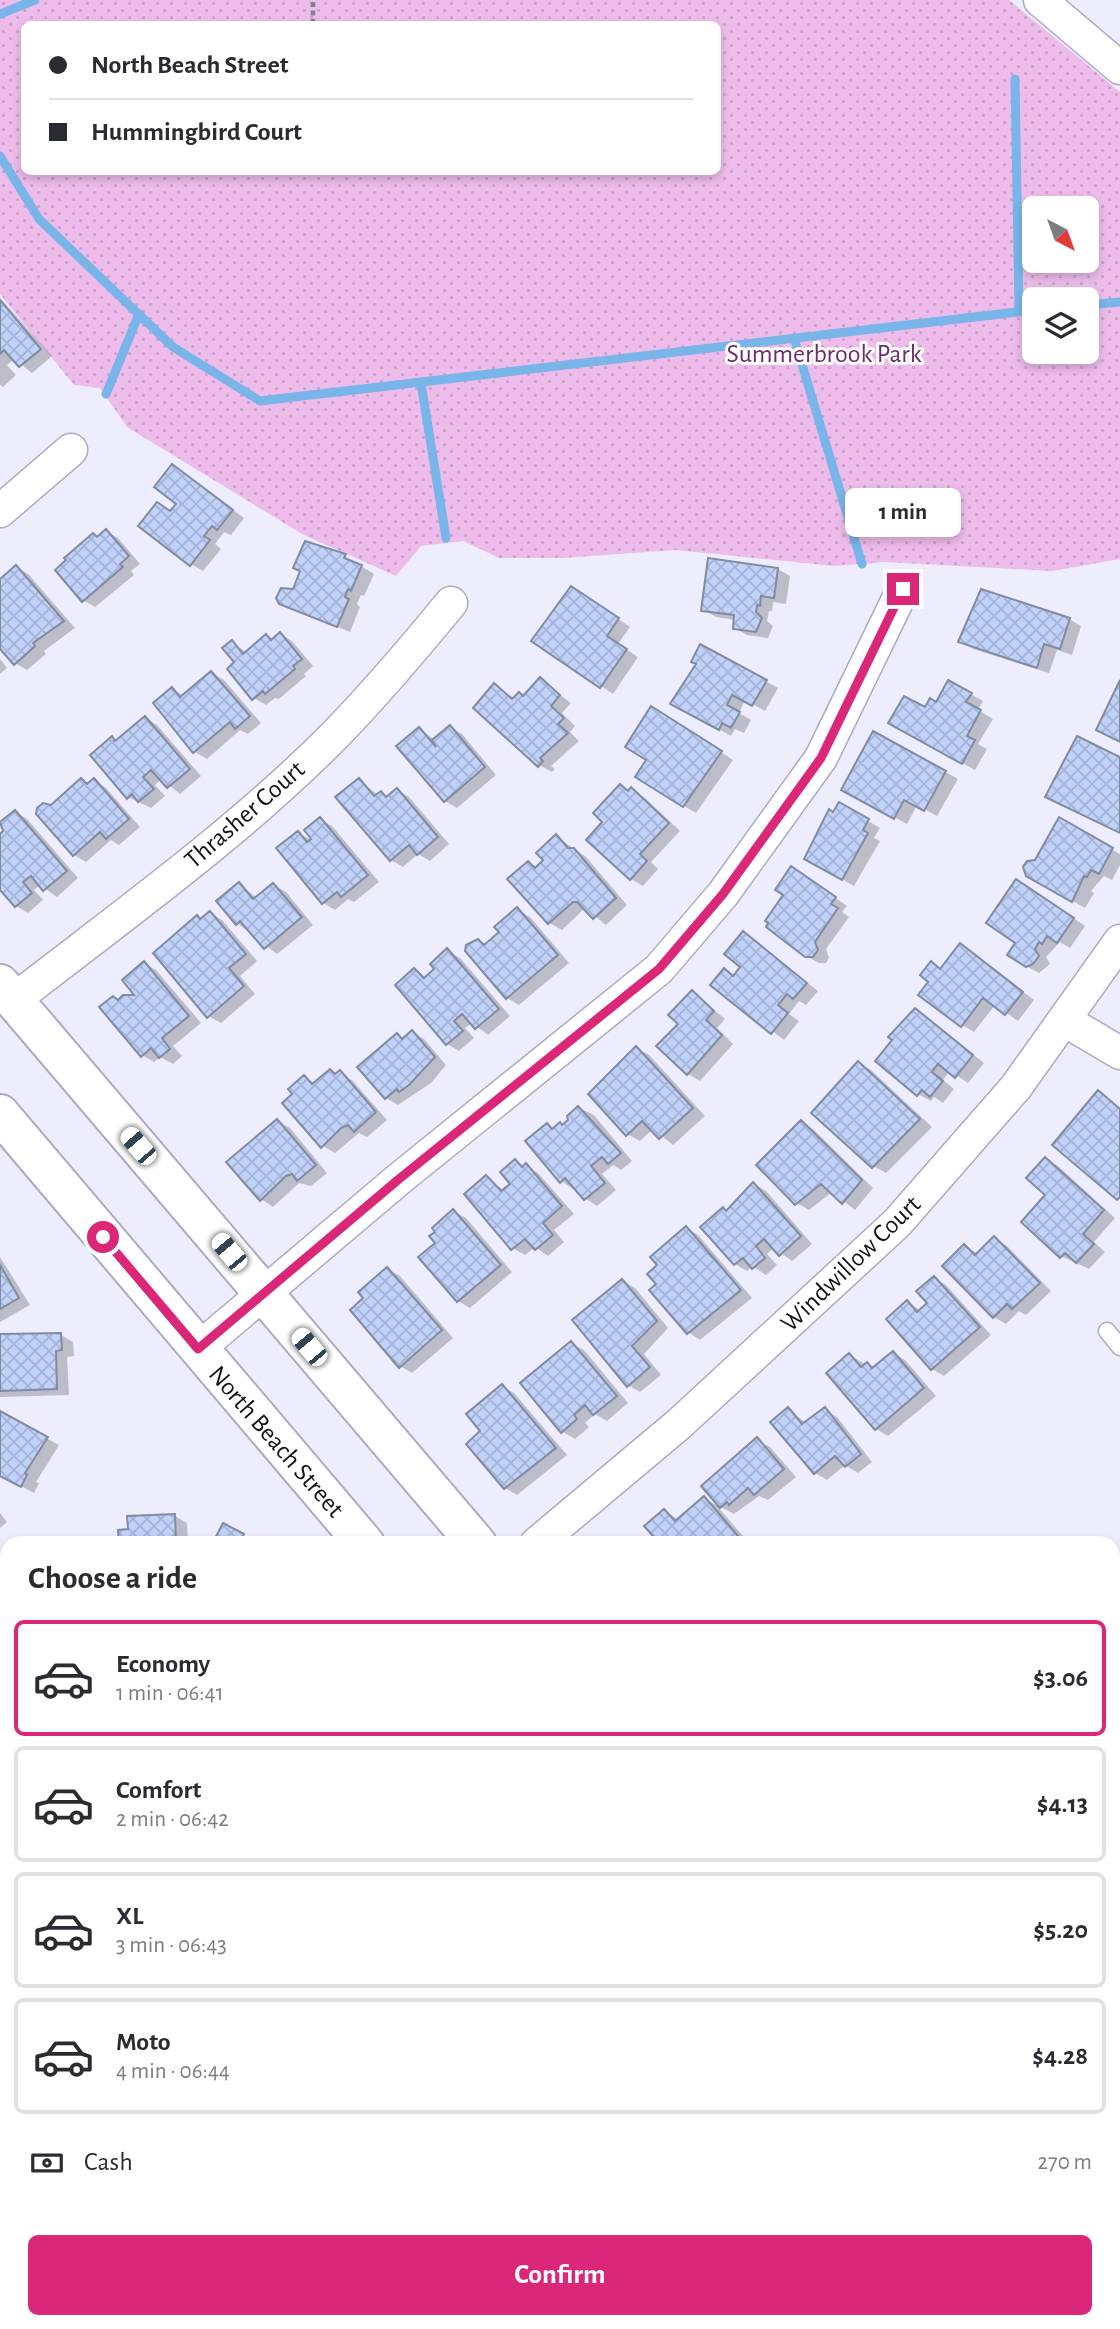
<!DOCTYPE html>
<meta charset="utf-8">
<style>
:root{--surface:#fff;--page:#f2f2f3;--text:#2b2b33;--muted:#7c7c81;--line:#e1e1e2;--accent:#db2777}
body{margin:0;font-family:"Alegreya Sans",sans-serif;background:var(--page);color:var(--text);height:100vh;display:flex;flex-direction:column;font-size:26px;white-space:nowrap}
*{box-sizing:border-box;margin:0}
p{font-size:23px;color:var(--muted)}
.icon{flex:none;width:38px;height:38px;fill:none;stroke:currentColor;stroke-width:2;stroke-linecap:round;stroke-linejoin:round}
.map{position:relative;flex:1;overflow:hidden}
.drawer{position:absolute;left:0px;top:1536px;width:1120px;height:793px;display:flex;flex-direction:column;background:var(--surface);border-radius:21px 21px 0 0;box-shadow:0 4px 10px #0003}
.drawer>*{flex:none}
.guide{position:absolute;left:21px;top:21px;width:700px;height:154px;border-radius:10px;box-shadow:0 4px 10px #0003;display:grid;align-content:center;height:154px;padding:0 28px;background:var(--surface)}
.needle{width:46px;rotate:139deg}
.controls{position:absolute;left:1022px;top:196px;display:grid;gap:14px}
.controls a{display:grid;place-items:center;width:77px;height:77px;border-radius:10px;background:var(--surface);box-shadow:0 4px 10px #0003;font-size:35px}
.end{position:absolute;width:32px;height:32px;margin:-16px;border:9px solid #db2777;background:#fff;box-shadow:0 0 0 4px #fff}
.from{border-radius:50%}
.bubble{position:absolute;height:49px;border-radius:10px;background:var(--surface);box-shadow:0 4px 10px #0003;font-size:23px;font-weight:700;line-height:49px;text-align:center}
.car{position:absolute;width:21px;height:42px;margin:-21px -10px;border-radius:9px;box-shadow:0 0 5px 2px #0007;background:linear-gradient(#fff 24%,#345 0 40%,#fff 0 76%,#345 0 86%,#fff 0)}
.guide b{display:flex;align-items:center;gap:24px;height:66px;font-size:26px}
.guide b+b{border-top:2px solid var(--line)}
.guide i{width:18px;height:18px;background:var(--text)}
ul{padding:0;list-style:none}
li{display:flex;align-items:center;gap:21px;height:116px;margin:0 14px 10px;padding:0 14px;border:4px solid var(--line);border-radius:10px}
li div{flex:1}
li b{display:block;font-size:26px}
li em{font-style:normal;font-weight:700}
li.selected{border-color:var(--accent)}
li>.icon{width:63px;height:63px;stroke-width:1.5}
h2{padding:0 28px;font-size:32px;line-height:84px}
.pay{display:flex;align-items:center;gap:18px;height:77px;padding:0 28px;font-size:26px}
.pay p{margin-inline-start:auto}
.button{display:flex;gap:14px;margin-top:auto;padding:14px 28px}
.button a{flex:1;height:80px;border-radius:10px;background:var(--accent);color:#fff;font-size:28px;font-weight:700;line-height:80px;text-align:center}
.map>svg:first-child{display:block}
.park{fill:url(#park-dots);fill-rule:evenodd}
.shadow{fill:#0003}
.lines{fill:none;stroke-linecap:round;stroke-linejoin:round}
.stream{stroke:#79b5e9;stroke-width:9}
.building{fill:url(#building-cross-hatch);stroke:#818ba1;stroke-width:2}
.service-casing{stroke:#abaac3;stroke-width:19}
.minor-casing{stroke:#abaac3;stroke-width:35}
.secondary-casing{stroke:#abaac3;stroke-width:42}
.path{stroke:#82818e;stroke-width:4.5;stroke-dasharray:5 3.5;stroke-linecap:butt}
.service{stroke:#fff;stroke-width:16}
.minor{stroke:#fff;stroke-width:32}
.secondary{stroke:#fff;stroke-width:38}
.route{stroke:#db2777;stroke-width:9}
.labels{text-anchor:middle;stroke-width:6;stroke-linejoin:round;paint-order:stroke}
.park-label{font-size:26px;fill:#6d2b6c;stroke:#fff}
.street-label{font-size:26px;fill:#13121b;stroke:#fff}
</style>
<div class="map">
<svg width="1120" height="2329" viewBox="0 0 1120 2329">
<defs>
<pattern id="park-dots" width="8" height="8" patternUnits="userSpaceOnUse" patternTransform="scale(1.75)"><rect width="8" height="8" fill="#eebceb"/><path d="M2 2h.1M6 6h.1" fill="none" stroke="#cba1c9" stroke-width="1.8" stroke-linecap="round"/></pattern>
<pattern id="building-cross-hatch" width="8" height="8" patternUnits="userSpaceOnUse" patternTransform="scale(1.75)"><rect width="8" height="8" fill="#c0d2f9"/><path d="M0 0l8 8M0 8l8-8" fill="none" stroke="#a4b3d5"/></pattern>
</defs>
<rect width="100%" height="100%" fill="#ededfd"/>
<!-- park -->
<path class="park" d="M0,0H1009L1120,92V559L1052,571L885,562L834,566L676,550L562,558H499L463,541L421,546L396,576L302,534L127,427L100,388L74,385L0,294ZM24,24H718V172H24ZM1034,208H1087V261H1034ZM1034,299H1087V352H1034Z"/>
<!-- shadow -->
<path class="shadow" d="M0,298L52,356L32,373L14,359L7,365L16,375L3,387L0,385Z
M173,466L244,518L231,535L224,532L215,544L221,549L203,571L191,564Z
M106,531L118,538L140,564L131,571L134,575L95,607L83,600L98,538Z
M345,556L374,574L364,596L361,595L357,604L360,607L350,632L280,603Z
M16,567L28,574L75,628L44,651L46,654L27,670L15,663L0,646V581Z
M778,569L790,576L786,604L773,602L772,611H769L767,621L773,626L768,638L747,635L735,628L736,620L716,617L703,610Z
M584,595L630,627L618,644L638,657L613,694L534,641Z
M1069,619L1081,626L1072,655L1057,650L1049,673L973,649L961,642Z
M280,634L292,641L313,666L304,674L306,676L279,699L275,698L266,705L254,698L232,642L247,653L266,636L273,640Z
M701,646L778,688L765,711L745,700L739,713L751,720L744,733L735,729L731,736L672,703L698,664Z
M0,659L7,668L0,674Z
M211,673L224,680L261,723L248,734L240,730L207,759L195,752L172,689L184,696Z
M540,680L571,703L562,713L575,726L570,732L579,741L551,766L555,769L552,772L539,765L495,685L515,699L524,697Z
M949,682L983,701L978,710L993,719L978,744L987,749L975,770L891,723L937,704Z
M664,715L733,760L696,813L684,806L648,759Z
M145,718L157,725L201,776L180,794L161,779L155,785L165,796L151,808L128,797L112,739L117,742Z
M450,727L462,734L496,775L457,808L445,801L419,729L435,740Z
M874,733L958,779L937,816L917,805L907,824L843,789Z
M82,780L89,785L94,781L106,788L140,827L119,845L111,840L86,862L74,855L51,807Z
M359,780L378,795L381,793L388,797L397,790L409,797L449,844L430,861L418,854L403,867L391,860Z
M621,786L644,797L680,831L651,862L658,869L643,886L631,879L605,822Z
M839,804L880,828L874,838L880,841L854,886L807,859Z
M15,812L27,819L78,878L57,897L40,885L34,890L43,900L28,913L16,906L0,887V836L5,831L0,825Z
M320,819L332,826L379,882L354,902L348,899L335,910L323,903L298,833L317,843Z
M1059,820L1120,854V865L1112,880L1104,876L1091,891L1094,893L1085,908L1027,875Z
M557,837L586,857L627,905L606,925L585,908L562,930L550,923L510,879L528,863L537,868L545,860Z
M804,875L847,906L842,912L849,917L826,949L829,958L826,963H819L806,956Z
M239,884L257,898L274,885L286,892L313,925L277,954L237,923Z
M1029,888L1085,926L1070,948L1060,942L1046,957L1050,964L1039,973L1026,966Z
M517,910L530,917L569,963L519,1005L507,998L467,946L478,941L486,945L501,932Z
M210,913L222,920L257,961L240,976L255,994L221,1023L208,1016L202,920Z
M743,933L818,991L806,1005L799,1001L789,1014L799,1021L784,1040L712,984L724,970L735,977L743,967Z
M960,945L1034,1000L1018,1021L995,1005L974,1032L962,1025L931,981V963L942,970Z
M447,951L460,958L510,1016L488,1035L472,1023L465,1028L474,1038L459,1051L447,1044L414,971L427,978L437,970Z
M144,963L156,970L201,1023L173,1046L182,1056L173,1064L160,1057L154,1062L142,1055L119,1001L137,996Z
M692,992L725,1019L717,1028L733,1044L700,1081L688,1074L658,1046L680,1023Z
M916,1010L984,1063L968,1083L950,1071L943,1080L954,1089L943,1103L934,1097L931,1101L918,1094Z
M412,1032L424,1039L446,1065L431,1083L398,1105L386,1098L360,1067L397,1035L404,1039Z
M636,1048L649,1055L705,1116L673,1145L653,1129L640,1141L627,1134Z
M858,1063L871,1070L932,1127L886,1173L873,1166Z
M330,1071L352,1080L387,1120L367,1137L359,1133L335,1153L323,1146L295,1094L304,1077L315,1084Z
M579,1108L594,1115L632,1161L621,1170L613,1165L602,1174L616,1190L597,1206L585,1198L575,1187L573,1189L561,1181L547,1125L554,1129L564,1126Z
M277,1121L290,1128L327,1173L311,1186L299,1183L273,1207L261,1199Z
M801,1122L813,1129L873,1188L855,1210L832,1192L809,1210L797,1203Z
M1045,1159L1058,1166L1115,1218L1094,1242L1105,1252L1089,1269L1061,1256L1047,1195Z
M515,1161L538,1173L574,1214L554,1230L564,1242L548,1256L535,1247L525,1255L512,1248L486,1177L505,1191L513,1184Z
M754,1184L766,1191L812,1244L792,1261L774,1248L767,1254L777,1265L766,1275L752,1266L747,1271L735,1264L727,1212Z
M453,1211L466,1218L512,1272L470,1308L458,1301L437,1243Z
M686,1228L698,1235L752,1298L700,1340L688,1332L658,1284L659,1265Z
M995,1239L1007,1246L1051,1291L1026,1315L1019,1311L1006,1324L994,1317L944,1266L964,1246L977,1253Z
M0,1257L30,1305L0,1322Z
M387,1269L400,1276L453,1338L412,1373L400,1366L365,1298Z
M934,1278L946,1285L991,1335L944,1376L932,1369L908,1302L921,1311L929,1303Z
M623,1281L635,1288L668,1328L644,1354L661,1375L640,1392L628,1385Z
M61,1335L73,1342L74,1356L67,1357L69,1395L0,1397V1336Z
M571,1343L584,1350L628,1403L607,1421L595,1414L585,1423L589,1427L575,1439L563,1432L523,1384Z
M893,1353L905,1360L936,1396L888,1436L876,1429L849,1355L874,1369Z
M502,1386L514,1393L567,1455L517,1495L505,1488L483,1432Z
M788,1409L806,1423L825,1410L837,1417L872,1462L858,1473L845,1465L827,1480L815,1473Z
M0,1413L59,1445L36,1482L39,1483L34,1493L0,1475Z
M757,1440L770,1447L796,1477L768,1500L759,1496L734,1514L721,1507Z
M704,1498L716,1505L749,1543L662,1544L665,1511L679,1520Z
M0,1513L7,1522L0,1528Z
M175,1516L187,1523L188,1544H120Z
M223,1525L256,1543L258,1537L270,1544H214Z
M633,1539L641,1544H628Z
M0,1659L7,1667V1703L0,1710Z
M0,1941L6,1949L0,1958Z
M7,2162V2223L0,2225V2163Z
M78,2322H111L113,2329H74L72,2324Z
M116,2322H182L184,2329H118Z
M186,2322H253L255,2329H188Z
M256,2322H284L287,2329H259Z
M516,2322H582V2329H515Z
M612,2322H679L682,2329H614Z
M789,2322H827L824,2325L828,2329H795Z
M67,2326L73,2329H58Z"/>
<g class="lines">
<!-- stream -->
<path class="stream" d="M0,14L35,0
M1015,79L1019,311
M0,156L39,219L173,347L260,401L1034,310
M1087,305L1120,302
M794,338L862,564
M421,383L446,538
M106,394L139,314"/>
</g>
<!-- building -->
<path class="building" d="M0,300L41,349L19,367L4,350L0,354Z
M172,464L233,510L217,530L212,526L204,536L210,540L190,566L138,526L157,502L170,511L176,504L154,487Z
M106,529L129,556L120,564L123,567L82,602L55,570L66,560L64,558L93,533L97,537Z
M305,541L346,554L344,558L362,565L351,591L348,589L345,597L349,599L337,627L279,604L276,598L281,588L293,589L300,571L293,568Z
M708,558L778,568L774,598L761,596L760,606L757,605L756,612L762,618L756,632L733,629L734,615L701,611Z
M16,565L64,621L33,643L35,646L14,665L0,649V579Z
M571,586L619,618L607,636L627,649L600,688L531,641Z
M981,589L1070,618L1060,649L1044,644L1037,668L958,642Z
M280,632L302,659L293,666L295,669L265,694L263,691L252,700L227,669L234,662L222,648L232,640L243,654L266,634L271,640Z
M700,644L767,680L752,706L732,695L727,705L740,712L731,728L722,723L719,730L670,704L696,664L691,662Z
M211,671L250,716L235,729L230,722L193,753L153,703L172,687L180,697Z
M540,677L560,695L551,706L564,718L558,724L568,733L540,758L543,761L538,767L473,708L494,683L512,699L519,692L523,696Z
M948,680L972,693L966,702L981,710L967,736L975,740L962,764L888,723L904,696L925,707L930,698L936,702Z
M1120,680V742L1096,730Z
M651,706L722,751L683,807L635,777L646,760L625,747Z
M145,716L190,769L167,788L151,770L143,777L154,789L138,802L132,794L127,799L90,755L112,736L115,741Z
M450,725L485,767L444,802L396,746L419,727L436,747L432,740Z
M873,731L946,771L924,811L904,800L894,819L841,790Z
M1077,736L1120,757V833L1045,797Z
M81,778L87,784L94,778L129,819L106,839L100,832L73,856L36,814L37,808L43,803L51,805Z
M359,778L374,796L381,791L386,797L397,788L438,837L417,855L409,845L390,861L335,797Z
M620,784L628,791L631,787L669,823L640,854L647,861L630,880L586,840L602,822L593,813Z
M839,802L869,819L863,830L868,833L842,880L804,859L829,809L833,812Z
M15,810L67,871L43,891L31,876L23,882L32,893L15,907L0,890V834L3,831L0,822Z
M320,817L368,875L341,897L337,892L322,904L276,848L298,831L307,842L311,839L304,830Z
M1059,817L1113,848L1099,874L1091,870L1087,877L1084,876L1072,902L1026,876L1023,867L1027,861L1035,860Z
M556,834L568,848H574L616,898L593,919L577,902H573L548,924L507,879L528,861L535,868L543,860L536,853Z
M791,866L836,897L831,904L838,908L815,942L818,950L813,957H805L766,927L768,923L765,921L783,895L775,890Z
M1016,879L1074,918L1057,943L1047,936L1042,944L1039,942L1035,949L1039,956L1033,964L1026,967L1007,955L1015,943L986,923Z
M239,882L253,899L273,883L302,917L264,949L240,921L236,925L216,901Z
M517,907L558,955L506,999L465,951L466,945L478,939L484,945L499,932L494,927Z
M210,911L246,954L229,968L244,986L207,1018L153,953L197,915L200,919Z
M743,931L807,983L793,999L787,994L778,1005L788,1013L771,1034L710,985L724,968L733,976L740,967L724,954Z
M960,943L1023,992L1005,1015L983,998L961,1027L918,995L928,982L920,975L931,961L940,969Z
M447,948L499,1009L475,1029L462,1014L454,1021L463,1031L446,1045L395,985L414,968L424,978L434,969L430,964Z
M144,961L189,1016L162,1038L170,1049L159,1058L151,1048L141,1057L99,1007L113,996L118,1000L123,995H134L122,980Z
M692,990L714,1011L706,1020L722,1035L687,1075L656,1046L678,1024L668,1015Z
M915,1008L973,1055L955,1078L938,1064L932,1072L943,1081L930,1097L922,1090L917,1096L875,1061L892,1040L888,1037Z
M412,1030L435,1057L409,1085L399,1092L397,1089L385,1099L357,1067L397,1033L402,1039Z
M636,1046L693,1108L659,1139L642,1121L626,1136L588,1094Z
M858,1061L920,1119L872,1168L811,1113Z
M330,1069L335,1074L340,1070L376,1112L354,1132L348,1125L341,1128L321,1148L282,1103L292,1094L288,1089L304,1075L312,1084Z
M1098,1090L1120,1109V1197L1117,1200L1052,1145Z
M578,1106L621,1153L608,1164L602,1157L591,1166L605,1183L584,1200L565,1178L560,1183L525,1141L547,1123L552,1129L560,1122L562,1125L568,1120L567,1116Z
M277,1119L316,1165L297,1181L292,1174L286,1176L260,1201L226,1162Z
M801,1120L862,1180L842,1204L821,1184L795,1205L756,1165Z
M1045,1157L1104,1210L1083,1234L1094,1244L1076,1263L1065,1253L1060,1258L1021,1222L1045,1195L1026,1178Z
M515,1159L522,1167L526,1163L562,1206L543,1223L553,1235L535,1250L525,1239L511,1250L464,1194L486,1175L501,1191L510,1184L500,1172Z
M753,1182L801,1236L779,1256L764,1239L756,1246L765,1258L752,1269L743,1258L734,1265L700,1227L723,1207L726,1211Z
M453,1209L501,1265L457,1302L418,1257L435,1243L429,1236L435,1232L432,1228Z
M686,1226L741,1290L687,1334L649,1290L656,1284L647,1274L657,1265L650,1257Z
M994,1236L1040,1283L1012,1309L1007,1304L993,1318L942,1266L964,1244L975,1255Z
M0,1265L19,1298L0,1309Z
M387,1267L442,1330L399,1368L350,1310L363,1298L358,1292Z
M934,1276L980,1327L931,1370L886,1319L907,1300L917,1312L927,1303L916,1291Z
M622,1279L657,1321L632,1346L650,1367L627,1387L572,1320Z
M61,1333L62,1350L56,1351L57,1389L0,1391V1334Z
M571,1341L617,1396L593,1415L585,1405L574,1415L577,1419L561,1433L520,1383Z
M893,1351L924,1388L875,1430L826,1373L849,1353L861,1367L867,1362L872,1368Z
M502,1384L556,1448L504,1489L466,1444L480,1431L466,1414Z
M788,1407L802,1424L825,1407L861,1454L845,1467L835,1456L814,1474L770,1422Z
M0,1411L48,1437L25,1473L27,1475L21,1487L0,1476Z
M757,1437L784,1469L754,1495L748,1488L729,1505L727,1502L720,1508L701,1486Z
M704,1496L738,1536L735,1538L740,1544H660L644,1526L664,1509L675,1521Z
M175,1514L176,1544H119L118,1530L128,1529L127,1516Z
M223,1523L244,1534L239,1544H212Z
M7,1612V1657L0,1649V1614L2,1617Z
M0,1664L7,1672V1690L0,1696Z
M5,1850L7,1853V1940L0,1932V1855Z
M0,2077L7,2080V2145L0,2142Z
M7,2160V2214L0,2215V2161Z
M102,2322L105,2329H72L70,2323Z
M114,2322H173L175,2329H117Z
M184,2322H244L246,2329H186Z
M254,2322H276L278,2329H257Z
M514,2322H570L569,2329H514Z
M610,2322H671V2324L658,2329H612Z
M787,2322H817L808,2329H793Z"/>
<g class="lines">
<!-- service casing -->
<g class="service-casing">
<path id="service" d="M1107,1331L1120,1347
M1113,1871L1120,1877"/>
</g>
<!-- minor casing -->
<g class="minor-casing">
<path id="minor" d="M1040,0L1120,68
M0,511L71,450
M14,1000C123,915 238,833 335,735C376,693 414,648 451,603
M1066,1021L1120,1053
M198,1349L399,1179L659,969L723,894L821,758L903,589
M536,1544L679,1424L897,1223L1016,1087L1120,941
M0,1784L7,1779
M0,2284L7,2281"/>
</g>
<!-- secondary casing -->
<g class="secondary-casing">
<path id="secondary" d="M0,984L477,1544
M0,1114L365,1544
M1113,2299L1120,2307
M1032,2322L1038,2329"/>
</g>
<!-- path -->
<path class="path" d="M313,24V0
M1113,1912L1120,1906"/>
<!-- service -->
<use href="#service" class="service"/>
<!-- minor -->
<use href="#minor" class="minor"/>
<!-- secondary -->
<use href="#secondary" class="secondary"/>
</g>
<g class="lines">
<!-- route -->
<path class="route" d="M103,1237L198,1349L399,1179L659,969L723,894L821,758L903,589"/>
</g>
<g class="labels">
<!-- park labels -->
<g class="park-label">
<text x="824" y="362">Summerbrook Park</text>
</g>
<!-- street labels -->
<g class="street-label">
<text transform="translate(244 814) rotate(-41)" y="9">Thrasher Court</text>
<text transform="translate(850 1263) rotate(-44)" y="9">Windwillow Court</text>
<text transform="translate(277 1441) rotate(49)" y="9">North Beach Street</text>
</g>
</g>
</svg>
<div class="controls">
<a><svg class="needle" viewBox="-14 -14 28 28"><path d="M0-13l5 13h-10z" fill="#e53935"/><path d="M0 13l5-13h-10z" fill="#7c7c81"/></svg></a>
<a><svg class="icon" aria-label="layers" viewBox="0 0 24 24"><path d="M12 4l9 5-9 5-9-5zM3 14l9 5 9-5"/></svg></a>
</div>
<i class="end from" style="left:103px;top:1237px"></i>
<i class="end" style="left:903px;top:589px"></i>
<div class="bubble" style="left:845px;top:488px;width:116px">1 min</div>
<i class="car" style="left:138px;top:1146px;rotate:319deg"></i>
<i class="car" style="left:229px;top:1252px;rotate:320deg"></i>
<i class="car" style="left:309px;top:1347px;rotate:320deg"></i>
<div class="guide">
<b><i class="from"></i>North Beach Street</b>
<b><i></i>Hummingbird Court</b>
</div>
<section class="drawer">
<h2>Choose a ride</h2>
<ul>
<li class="selected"><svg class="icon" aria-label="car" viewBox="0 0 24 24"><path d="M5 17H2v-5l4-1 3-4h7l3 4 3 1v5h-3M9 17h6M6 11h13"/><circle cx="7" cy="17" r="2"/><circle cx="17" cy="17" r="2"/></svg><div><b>Economy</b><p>1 min · 06:41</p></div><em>$3.06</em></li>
<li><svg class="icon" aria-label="car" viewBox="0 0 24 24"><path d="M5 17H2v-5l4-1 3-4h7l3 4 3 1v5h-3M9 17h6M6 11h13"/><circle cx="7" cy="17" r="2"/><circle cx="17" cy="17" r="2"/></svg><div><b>Comfort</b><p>2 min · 06:42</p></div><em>$4.13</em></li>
<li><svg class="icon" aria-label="car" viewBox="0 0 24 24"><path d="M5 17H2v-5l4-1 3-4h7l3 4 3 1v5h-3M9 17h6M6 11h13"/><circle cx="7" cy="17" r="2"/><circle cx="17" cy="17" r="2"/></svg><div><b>XL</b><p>3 min · 06:43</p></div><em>$5.20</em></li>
<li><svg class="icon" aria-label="car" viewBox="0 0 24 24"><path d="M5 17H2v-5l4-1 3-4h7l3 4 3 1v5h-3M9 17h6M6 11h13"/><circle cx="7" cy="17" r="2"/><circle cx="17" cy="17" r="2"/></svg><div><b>Moto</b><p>4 min · 06:44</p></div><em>$4.28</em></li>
</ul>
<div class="pay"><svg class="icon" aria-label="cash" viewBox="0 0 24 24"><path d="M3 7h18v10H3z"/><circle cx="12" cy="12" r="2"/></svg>Cash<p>270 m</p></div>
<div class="button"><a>Confirm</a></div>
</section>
</div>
